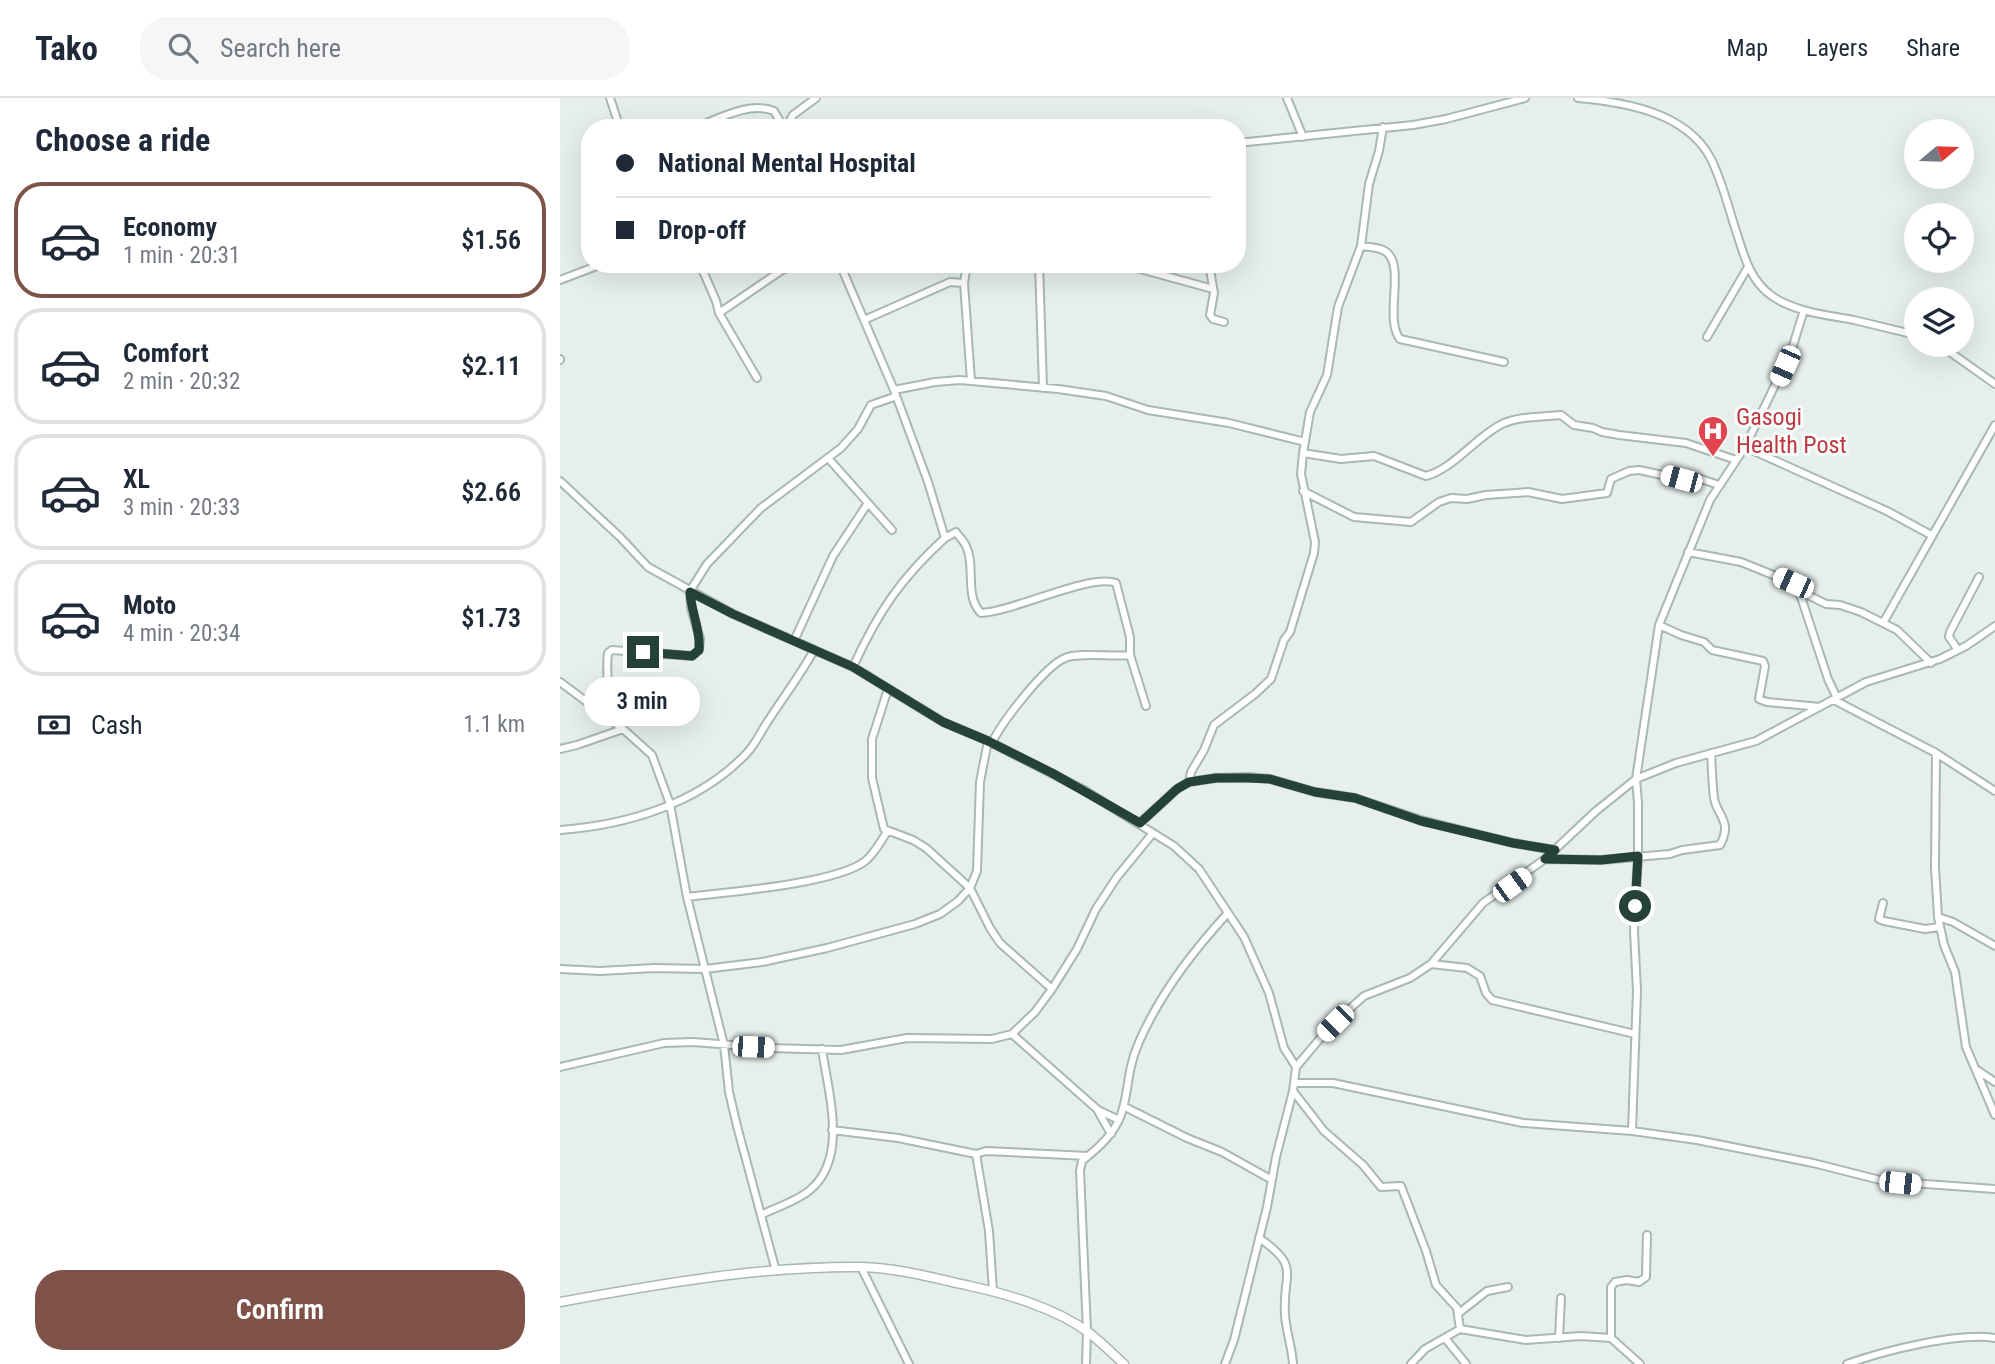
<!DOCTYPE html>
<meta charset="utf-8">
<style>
:root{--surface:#fff;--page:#f6f6f7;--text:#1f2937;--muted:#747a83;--line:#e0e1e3;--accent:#7f5249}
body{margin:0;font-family:"Roboto Condensed",sans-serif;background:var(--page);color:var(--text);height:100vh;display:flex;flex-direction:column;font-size:26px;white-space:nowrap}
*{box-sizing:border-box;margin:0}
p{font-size:23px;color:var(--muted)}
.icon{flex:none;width:38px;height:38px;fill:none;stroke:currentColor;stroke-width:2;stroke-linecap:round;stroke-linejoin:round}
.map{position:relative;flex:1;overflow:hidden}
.side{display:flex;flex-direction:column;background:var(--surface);width:560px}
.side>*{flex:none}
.top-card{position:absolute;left:21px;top:21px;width:665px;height:154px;border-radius:28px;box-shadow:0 7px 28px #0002;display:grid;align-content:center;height:154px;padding:0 35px;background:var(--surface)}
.needle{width:46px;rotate:71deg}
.buttons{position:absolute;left:1344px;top:21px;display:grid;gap:14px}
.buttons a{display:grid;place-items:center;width:70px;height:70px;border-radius:50%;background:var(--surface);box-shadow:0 7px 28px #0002;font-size:35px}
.end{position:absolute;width:32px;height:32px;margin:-16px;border:9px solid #24423a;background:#fff;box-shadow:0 0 0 4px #fff}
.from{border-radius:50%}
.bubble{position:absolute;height:49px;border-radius:24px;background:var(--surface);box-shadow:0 7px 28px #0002;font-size:23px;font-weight:600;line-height:49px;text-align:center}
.car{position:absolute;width:21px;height:42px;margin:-21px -10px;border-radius:9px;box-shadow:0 0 5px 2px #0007;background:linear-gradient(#fff 24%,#345 0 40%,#fff 0 76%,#345 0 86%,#fff 0)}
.top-card b{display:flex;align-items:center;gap:24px;height:66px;font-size:26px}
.top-card b+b{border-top:2px solid var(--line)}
.top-card i{width:18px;height:18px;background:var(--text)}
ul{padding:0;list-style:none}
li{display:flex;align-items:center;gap:21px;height:116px;margin:0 14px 10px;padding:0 21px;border:4px solid var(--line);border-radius:28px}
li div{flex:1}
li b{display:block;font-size:26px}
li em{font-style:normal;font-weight:600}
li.current{border-color:var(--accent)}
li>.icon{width:63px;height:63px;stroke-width:1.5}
h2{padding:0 35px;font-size:32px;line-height:84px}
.pay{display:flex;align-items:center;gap:18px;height:77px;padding:0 35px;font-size:26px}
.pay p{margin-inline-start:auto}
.action{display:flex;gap:14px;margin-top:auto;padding:14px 35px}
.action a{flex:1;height:80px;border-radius:28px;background:var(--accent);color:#fff;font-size:28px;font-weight:600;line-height:80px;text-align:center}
header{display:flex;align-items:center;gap:42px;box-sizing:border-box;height:98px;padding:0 35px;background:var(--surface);border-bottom:2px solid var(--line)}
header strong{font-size:33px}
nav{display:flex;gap:38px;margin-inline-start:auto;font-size:24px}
.search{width:490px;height:63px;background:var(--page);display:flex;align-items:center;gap:18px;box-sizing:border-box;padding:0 24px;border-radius:28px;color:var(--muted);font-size:26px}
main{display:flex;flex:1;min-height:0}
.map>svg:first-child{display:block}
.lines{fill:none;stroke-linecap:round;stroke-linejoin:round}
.minor-casing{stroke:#a8b8b2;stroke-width:10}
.tertiary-casing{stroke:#a8b8b2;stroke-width:11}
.minor{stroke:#fff;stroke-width:6}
.tertiary{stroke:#fff;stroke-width:8}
.route{stroke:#24423a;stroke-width:9}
.labels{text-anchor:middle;stroke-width:6;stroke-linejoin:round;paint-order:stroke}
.health-label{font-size:24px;fill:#be3a42;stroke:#f7fbf9;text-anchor:start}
</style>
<header>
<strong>Tako</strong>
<div class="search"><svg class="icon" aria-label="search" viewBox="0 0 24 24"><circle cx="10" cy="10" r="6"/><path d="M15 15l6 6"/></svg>Search here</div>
<nav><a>Map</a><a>Layers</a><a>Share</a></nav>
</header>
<main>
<section class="side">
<h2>Choose a ride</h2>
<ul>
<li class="current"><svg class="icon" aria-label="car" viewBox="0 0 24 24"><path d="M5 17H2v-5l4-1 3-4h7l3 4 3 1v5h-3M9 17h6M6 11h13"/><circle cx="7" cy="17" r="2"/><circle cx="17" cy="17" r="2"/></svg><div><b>Economy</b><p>1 min · 20:31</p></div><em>$1.56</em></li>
<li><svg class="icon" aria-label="car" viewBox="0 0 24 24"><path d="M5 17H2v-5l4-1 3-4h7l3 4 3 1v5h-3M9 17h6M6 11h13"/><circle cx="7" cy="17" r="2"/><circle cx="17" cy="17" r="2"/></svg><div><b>Comfort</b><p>2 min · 20:32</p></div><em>$2.11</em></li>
<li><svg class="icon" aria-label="car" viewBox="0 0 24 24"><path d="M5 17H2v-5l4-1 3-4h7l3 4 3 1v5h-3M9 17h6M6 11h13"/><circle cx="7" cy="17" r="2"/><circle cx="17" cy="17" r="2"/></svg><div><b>XL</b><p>3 min · 20:33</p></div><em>$2.66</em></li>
<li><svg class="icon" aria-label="car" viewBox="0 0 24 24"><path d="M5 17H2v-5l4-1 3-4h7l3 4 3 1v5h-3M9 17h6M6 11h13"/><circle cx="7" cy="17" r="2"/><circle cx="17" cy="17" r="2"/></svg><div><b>Moto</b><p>4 min · 20:34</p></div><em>$1.73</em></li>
</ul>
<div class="pay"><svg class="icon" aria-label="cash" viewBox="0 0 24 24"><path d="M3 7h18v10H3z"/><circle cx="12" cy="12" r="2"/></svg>Cash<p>1.1 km</p></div>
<div class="action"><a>Confirm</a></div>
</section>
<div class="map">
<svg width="1435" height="1266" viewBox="0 0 1435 1266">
<rect width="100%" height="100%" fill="#e6efeb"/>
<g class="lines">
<!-- minor casing -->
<g class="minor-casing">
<path id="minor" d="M50,0L60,30
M727,0L743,39
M1018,0C1064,4 1125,14 1150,59C1163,84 1169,113 1178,139C1185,162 1192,184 1212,198C1235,214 1267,217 1294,222C1315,227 1335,232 1356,237
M134,30C159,21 189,3 214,13L224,30
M226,30L233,17L256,0
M677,45L853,27L886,21L965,0
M801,148C807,149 817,149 823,152C848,163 823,220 840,241L944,264
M140,166L156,203L159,215L197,280
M280,166L334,292L368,384L385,440C341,480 318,514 293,569
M407,166L404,185L411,283
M479,166L483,290
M562,166L653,191
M649,166L654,195L650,217L653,221L664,224
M0,182L42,166
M159,215L231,166
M304,222L390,184L404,185
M1147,239L1188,169
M1380,247L1435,286
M0,261V262
M334,292L375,284L400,282L498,291L546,298L588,312L669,325L745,344
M1185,349L1327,413L1371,437
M743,355L781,361L814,358L866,378C893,371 916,339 942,326C958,318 982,319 1001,317L1014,327L1033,330L1042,334L1059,337L1126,345L1176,362
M268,360L332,432
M0,383L60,439L88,469L173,516L293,569L383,624L428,643L524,692L614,748L639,771L684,839L709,895L724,950L736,969
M743,393L794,419L851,424L879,404L891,400L907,401L926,397L968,394L1002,401L1047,395L1051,381L1069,373L1079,372L1121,381L1138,380L1159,387
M385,440L396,434C399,439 404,443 406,448C416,468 404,498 421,515C453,514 530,475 556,485L570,539V557L586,608
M1128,454L1181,464L1233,485L1248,497L1266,506L1280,507L1301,514L1337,532L1371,565
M1239,493L1268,581L1277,600
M1323,525L1435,327
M1099,527L1121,537L1144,544L1152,552L1203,563L1205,568L1199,601L1207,604L1260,609
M234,543L273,458L308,405
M1398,552L1389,539L1390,534L1419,479
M0,584L63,631L92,657L110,706L127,799L164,947L169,994L177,1028L216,1173
M328,591L312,641V680L324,731L353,742L366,750L410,790L430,830L440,845L492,891
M1274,602L1376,655L1435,693
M38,612C53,596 45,575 48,555L52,552L132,558L139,552L140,541L131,510L130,493L147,466L201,410L281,350L298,331L311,307L334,299
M432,645C441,625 485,568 505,560C518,554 554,559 570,557
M0,651L17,647L63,631
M1376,655L1375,769L1378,819L1384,847L1395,874L1406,949L1435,1017
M629,684L631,674L644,652L654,627L695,596L711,581L724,542L730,534L754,455L755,444L741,376L743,355L750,314L767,277L778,209L801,148L809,86L819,53L823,29
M580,725L617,691L629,684L656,680L688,679L710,681L755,694L795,700L861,722L953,745L995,752
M0,732C67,727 138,706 186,656C196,646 202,631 210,620C225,597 241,576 254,552
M985,761L1041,762L1110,756L1122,752L1160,747C1173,723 1157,718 1154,700C1152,685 1152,670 1151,655
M127,799C168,794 273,786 304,764C314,757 320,744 327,734
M1323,805L1319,821L1324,823L1365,831L1380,829
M1378,819L1393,824L1435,848
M871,866L907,870L920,878L926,895L932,902L1075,936
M0,871L40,873L94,870L145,871L202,864L267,850L355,826L380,816L398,803L410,790L417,773L420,684L428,643
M452,936L538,1012L559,1022
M0,969L104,945L133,944L209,950L281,952L347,940L432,941L452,936L475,914L492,891L517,851L536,811L557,779L593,735
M1417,972L1435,984
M735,985H773L963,1025L1072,1033L1137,1042L1253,1065L1324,1083L1435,1091
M733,993L764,1033L803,1067L821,1089L841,1088L866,1153L876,1187L897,1210L900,1231
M565,1009L627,1040L662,1054L712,1082
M538,1013L551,1036
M272,1032L338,1040L416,1056L426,1053L528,1058C579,1018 558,992 579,944C600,896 632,854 667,816
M1072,1033L1077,893L1074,833L1078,758V705L1076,681L1099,527L1150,402L1185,349L1218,281L1231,254L1244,212
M416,1056L429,1133L433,1193
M201,1117C217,1109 237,1103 250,1092C289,1059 268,995 262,951
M699,1140C742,1169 722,1175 725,1217C726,1233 732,1249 733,1266
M301,1169L349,1266
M899,1215L927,1193L948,1189
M885,1240L906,1266
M999,1240L1001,1200
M1051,1240V1189L1055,1184L1067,1182L1079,1184L1086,1179L1087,1137
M526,1266L527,1233L520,1073L522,1063L528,1058
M665,1266L674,1242L707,1109L716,1059L733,993L736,969L763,937L795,906L804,898L850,880L871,866L923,805L985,761L1036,713L1076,681L1116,665L1196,643L1306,584L1380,561L1406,548L1435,528
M851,1266L865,1251L900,1231L966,1242L1021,1238L1051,1240L1080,1266
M1287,1266C1323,1253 1398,1234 1435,1240"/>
</g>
<!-- tertiary casing -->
<g class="tertiary-casing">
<path id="tertiary" d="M0,1204C99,1186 200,1168 301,1169C338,1170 374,1180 410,1188C448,1196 497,1211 528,1234C541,1244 553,1256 564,1266"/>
</g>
<!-- minor -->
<use href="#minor" class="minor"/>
<!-- tertiary -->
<use href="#tertiary" class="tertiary"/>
</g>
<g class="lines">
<!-- route -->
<path class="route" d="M83,554L132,558L139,552C141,532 131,514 130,494L173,516L293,569L383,624L428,643L492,675L580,725L617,691L629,684L656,680H688L710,681L755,694L795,700L861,723L953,745L995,752L985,761L1041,762L1078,758L1075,808"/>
</g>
<!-- icons -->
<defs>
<g id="hospital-pin" transform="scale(1.575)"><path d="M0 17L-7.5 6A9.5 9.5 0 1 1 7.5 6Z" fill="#e0444e" stroke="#f7fbf9"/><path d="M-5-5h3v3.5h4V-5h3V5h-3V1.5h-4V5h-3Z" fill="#fff"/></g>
</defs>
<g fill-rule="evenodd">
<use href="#hospital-pin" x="1153" y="333"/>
</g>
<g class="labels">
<!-- health labels -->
<g class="health-label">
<text x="1176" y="327">Gasogi<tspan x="1176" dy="28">Health Post</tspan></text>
</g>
</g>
</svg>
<div class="buttons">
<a><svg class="needle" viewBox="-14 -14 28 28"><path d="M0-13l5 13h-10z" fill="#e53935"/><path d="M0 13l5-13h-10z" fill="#747a83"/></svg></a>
<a><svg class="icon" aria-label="locate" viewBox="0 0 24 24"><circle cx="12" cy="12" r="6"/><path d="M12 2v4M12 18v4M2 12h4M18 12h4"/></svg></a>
<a><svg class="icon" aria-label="layers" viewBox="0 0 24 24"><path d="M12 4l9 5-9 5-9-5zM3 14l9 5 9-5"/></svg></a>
</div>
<i class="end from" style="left:1075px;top:808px"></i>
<i class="end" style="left:83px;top:554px"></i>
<div class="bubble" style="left:24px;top:579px;width:116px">3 min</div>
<i class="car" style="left:1225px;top:268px;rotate:204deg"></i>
<i class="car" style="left:1121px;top:381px;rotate:285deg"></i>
<i class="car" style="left:1233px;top:485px;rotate:294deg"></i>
<i class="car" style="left:952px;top:787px;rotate:54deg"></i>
<i class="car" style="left:775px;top:925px;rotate:225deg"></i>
<i class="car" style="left:193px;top:949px;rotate:92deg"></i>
<i class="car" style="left:1340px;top:1085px;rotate:96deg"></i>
<div class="top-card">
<b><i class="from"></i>National Mental Hospital</b>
<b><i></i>Drop-off</b>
</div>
</div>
</main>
